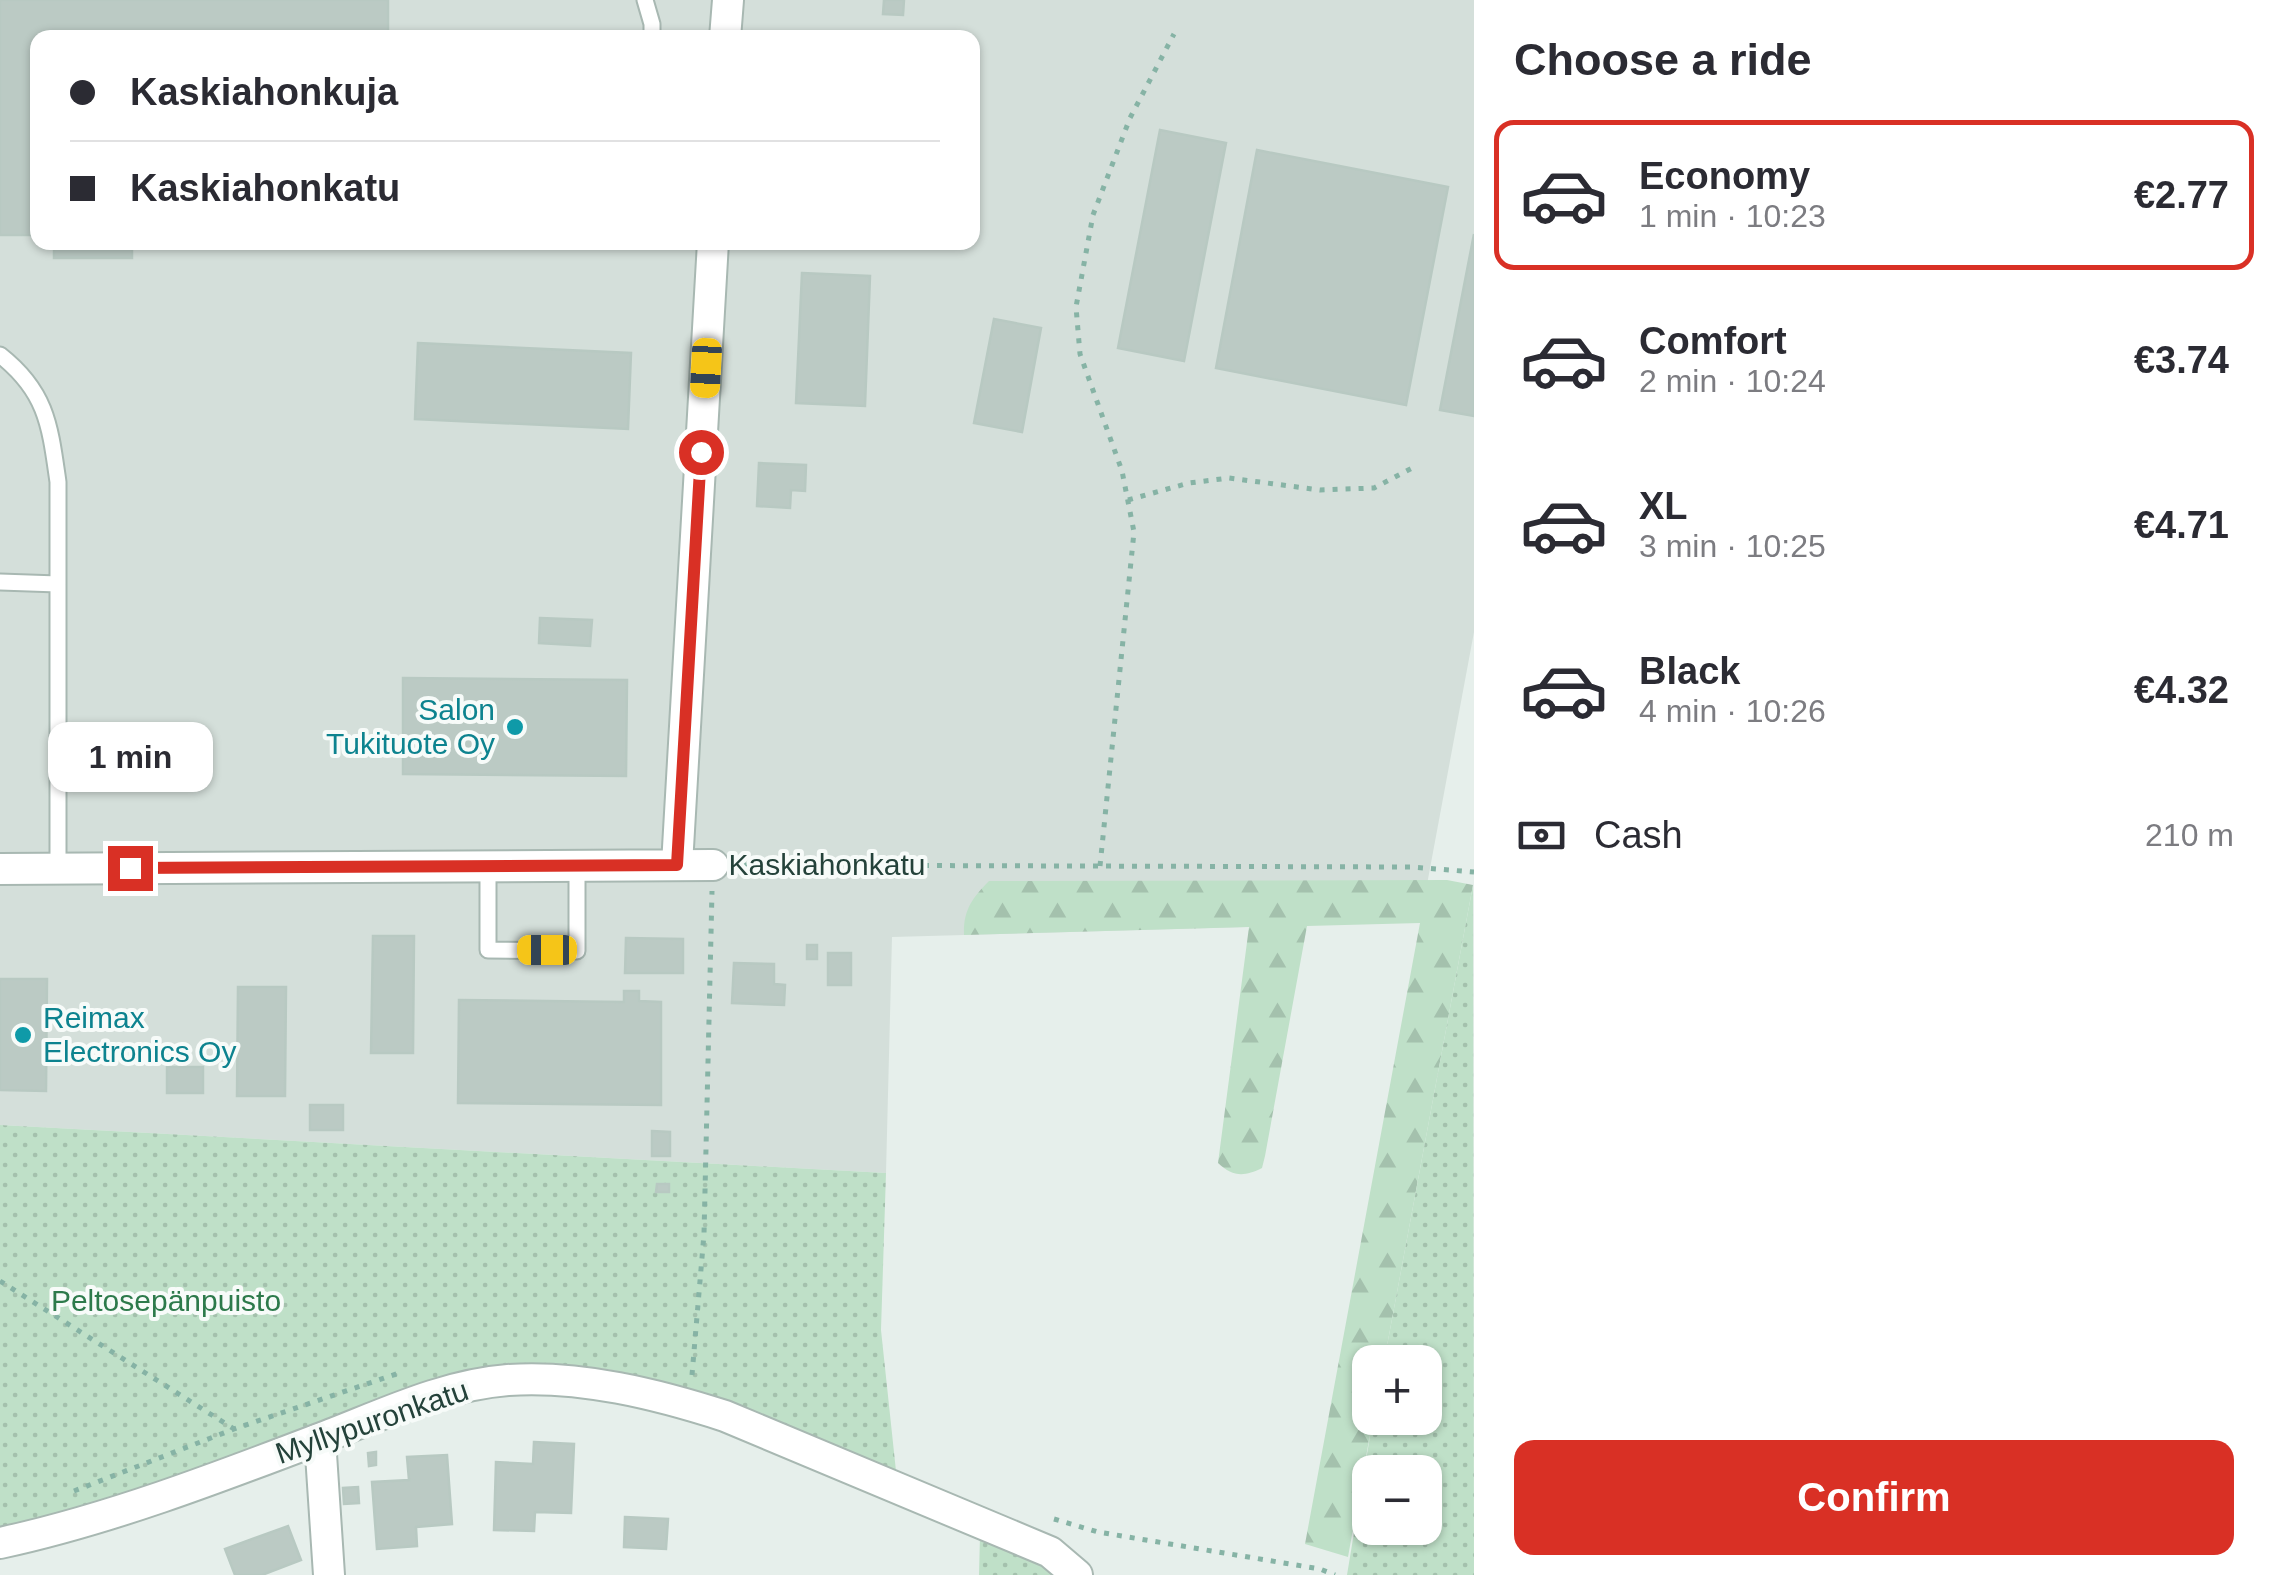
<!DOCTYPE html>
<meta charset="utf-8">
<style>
:root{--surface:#fff;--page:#f2f2f3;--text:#2b2b33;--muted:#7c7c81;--line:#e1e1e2;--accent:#d93025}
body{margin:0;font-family:Helvetica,sans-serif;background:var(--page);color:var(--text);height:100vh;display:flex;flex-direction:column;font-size:38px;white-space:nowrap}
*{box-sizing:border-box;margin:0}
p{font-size:32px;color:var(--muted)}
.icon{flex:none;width:55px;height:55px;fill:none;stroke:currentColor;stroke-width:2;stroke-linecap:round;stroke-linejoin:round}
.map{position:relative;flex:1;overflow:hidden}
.side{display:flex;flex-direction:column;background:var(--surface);width:800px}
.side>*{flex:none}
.guide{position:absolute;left:30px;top:30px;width:950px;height:220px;border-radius:20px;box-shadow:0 2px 8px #0004;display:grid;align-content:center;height:220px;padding:0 40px;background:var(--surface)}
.tools{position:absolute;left:1352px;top:1345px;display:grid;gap:20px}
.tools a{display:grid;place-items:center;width:90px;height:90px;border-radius:20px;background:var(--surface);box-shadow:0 2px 8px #0004;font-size:50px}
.end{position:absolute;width:45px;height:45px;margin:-22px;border:12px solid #d93025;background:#fff;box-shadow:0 0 0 5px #fff}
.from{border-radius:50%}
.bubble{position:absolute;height:70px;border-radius:20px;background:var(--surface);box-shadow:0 2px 8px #0004;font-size:32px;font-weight:700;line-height:70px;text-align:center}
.car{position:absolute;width:30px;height:60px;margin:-30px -15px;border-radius:12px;box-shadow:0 0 8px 2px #0007;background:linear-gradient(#f5c518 24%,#345 0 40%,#f5c518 0 76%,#345 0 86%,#f5c518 0)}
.guide b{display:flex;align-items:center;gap:35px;height:95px;font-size:38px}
.guide b+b{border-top:2px solid var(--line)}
.guide i{width:25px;height:25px;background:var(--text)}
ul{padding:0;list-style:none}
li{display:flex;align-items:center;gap:30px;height:150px;margin:0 20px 15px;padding:0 20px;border:5px solid transparent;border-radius:20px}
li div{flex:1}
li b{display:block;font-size:38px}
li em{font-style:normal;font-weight:700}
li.on{border-color:var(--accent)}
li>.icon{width:90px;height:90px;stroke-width:1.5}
h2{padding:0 40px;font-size:45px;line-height:120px}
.pay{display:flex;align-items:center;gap:25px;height:110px;padding:0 40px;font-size:38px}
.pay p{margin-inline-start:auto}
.button{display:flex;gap:20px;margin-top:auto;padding:20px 40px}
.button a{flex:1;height:115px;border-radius:20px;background:var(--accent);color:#fff;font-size:40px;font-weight:700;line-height:115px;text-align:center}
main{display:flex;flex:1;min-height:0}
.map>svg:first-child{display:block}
.built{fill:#d4dfda;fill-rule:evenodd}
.forest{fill:url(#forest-firs)}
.park{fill:url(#park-dots);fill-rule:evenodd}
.building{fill:#bbcac4;stroke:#b8c9c2;stroke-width:2.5}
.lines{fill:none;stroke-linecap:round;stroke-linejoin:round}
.service-casing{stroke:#a8b8b2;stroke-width:19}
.minor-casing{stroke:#a8b8b2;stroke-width:34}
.path{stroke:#86b3a5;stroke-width:5;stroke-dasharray:5 8;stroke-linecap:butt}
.service{stroke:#fff;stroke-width:15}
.minor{stroke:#fff;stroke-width:30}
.route{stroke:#d93025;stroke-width:12}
.culture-dot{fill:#0f9aa8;stroke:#f7fbf9;stroke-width:4}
.labels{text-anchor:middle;stroke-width:8;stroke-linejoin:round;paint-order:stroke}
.culture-label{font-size:30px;fill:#0d838f;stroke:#f7fbf9;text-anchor:end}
.street-label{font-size:30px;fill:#24423a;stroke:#f7fbf9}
.park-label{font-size:30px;fill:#2d7a4b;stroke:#f7fbf9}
</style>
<main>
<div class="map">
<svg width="1474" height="1575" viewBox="0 0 1474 1575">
<defs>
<pattern id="forest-firs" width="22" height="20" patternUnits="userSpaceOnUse" patternTransform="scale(2.5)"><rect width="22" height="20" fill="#bfe0c8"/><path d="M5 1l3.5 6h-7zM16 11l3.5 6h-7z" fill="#a4c1ad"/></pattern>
<pattern id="park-dots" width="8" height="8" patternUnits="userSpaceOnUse" patternTransform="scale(2.5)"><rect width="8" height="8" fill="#bfe0c8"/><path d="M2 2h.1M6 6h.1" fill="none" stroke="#a4c1ad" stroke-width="1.8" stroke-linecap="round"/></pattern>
</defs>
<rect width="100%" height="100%" fill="#e6efeb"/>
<!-- built -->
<path class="built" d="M0,0H1474V632L1420,922L892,937L886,1173L0,1125ZM38,38H972V242H38Z"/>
<!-- forest -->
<path class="forest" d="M1447,880L1473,885L1384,1362H1370V1418H1373L1348,1557L1305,1544L1420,923L1307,926L1265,1156L1262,1168C1244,1177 1233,1177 1218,1163L1249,927L964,935C963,911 972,898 989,881Z"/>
<!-- park -->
<path class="park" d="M1473,885L1474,1575H1347L1373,1418H1425V1362H1384ZM1425,1472V1528H1370V1472Z
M0,1125L886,1173L881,1330L896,1471C796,1431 681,1374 573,1365C472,1358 353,1410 260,1445C174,1477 88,1506 0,1529Z
M980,1535L1063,1575H979Z"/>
<!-- building -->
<path class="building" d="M0,0H388V38H38V235H0Z
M884,0H904L903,15L883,14Z
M1160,130L1226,143L1184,361L1118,348Z
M1257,150L1448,187L1406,405L1216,368Z
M1474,234V416L1440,410Z
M54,242H132V258H54Z
M802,273L870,276L865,406L796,403Z
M994,319L1041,328L1022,432L974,423Z
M418,343L631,353L628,429L415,419Z
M759,463L806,465L805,491L791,490L790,508L757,506Z
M540,618L592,620L590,646L539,643Z
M403,678L627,680L626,776L403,774Z
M373,936H414L413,1053H371Z
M626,938L683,939V973H625Z
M807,945H817V959H807Z
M828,953H851V985H828Z
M734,963L774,964V984L785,985L784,1005L732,1003Z
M0,979H47L46,1091L0,1090Z
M238,987H286L285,1096H237Z
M624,991H639V1001L661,1002V1105L458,1103L459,1000L624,1002Z
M167,1067H203V1093H167Z
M310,1105H343V1130H310Z
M652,1131L670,1132V1156H652Z
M657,1184H669V1192H656Z
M534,1442L574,1444L571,1513L535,1512L534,1531L494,1530L496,1462L533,1464Z
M376,1452V1465L369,1466L368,1453Z
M447,1455L452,1524L416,1527L417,1546L377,1549L372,1482L409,1480L407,1457Z
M358,1487L359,1503L344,1504L343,1488Z
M625,1517L668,1519L666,1549L624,1547Z
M288,1526L301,1560L262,1575H235L225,1549Z"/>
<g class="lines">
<!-- service casing -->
<g class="service-casing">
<path id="service" d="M645,0L652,24V38
M0,355C47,392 50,426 58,482V868
M0,582L58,584
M488,866V950L577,951V865"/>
</g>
<!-- minor casing -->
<g class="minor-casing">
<path id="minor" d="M725,38L728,0
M677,865L713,242
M0,869L713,865
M320,1439L329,1575
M0,1543C107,1520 217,1478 319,1439C380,1416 442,1385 508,1380C580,1375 657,1394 725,1416L1050,1552L1077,1575"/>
</g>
<!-- path -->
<path class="path" d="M1128,500L1189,483L1229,478L1320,490L1374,488L1416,466
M742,865L1412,867L1474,872
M1100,866L1134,532L1122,471L1080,354L1076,307L1093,215L1130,118L1174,34
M0,1281L234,1429
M692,1375L704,1234L712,891
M74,1491L234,1429L402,1372
M1054,1519L1098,1532L1320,1569L1335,1575"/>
<!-- service -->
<use href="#service" class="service"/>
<!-- minor -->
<use href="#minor" class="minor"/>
</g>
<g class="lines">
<!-- route -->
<path class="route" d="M130,868L677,865L701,452"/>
</g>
<!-- markers -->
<g class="culture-dot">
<circle cx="515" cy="727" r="10"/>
<circle cx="23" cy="1035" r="10"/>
</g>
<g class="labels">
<!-- culture labels -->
<g class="culture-label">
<text x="495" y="720">Salon<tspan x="495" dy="34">Tukituote Oy</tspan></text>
<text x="43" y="1028" text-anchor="start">Reimax<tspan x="43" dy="34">Electronics Oy</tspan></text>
</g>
<!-- street labels -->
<g class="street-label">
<text x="827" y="875">Kaskiahonkatu</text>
<text transform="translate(372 1422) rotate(-19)" y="10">Myllypuronkatu</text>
</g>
<!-- park labels -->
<g class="park-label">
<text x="166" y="1311">Peltosepänpuisto</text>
</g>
</g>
</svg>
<div class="tools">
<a>+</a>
<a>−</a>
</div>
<i class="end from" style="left:701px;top:452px"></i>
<i class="end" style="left:130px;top:868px"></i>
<div class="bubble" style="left:48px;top:722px;width:165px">1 min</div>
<i class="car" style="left:706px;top:368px;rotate:183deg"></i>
<i class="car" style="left:547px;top:950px;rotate:270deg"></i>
<div class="guide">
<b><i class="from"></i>Kaskiahonkuja</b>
<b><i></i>Kaskiahonkatu</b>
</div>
</div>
<section class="side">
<h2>Choose a ride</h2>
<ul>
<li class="on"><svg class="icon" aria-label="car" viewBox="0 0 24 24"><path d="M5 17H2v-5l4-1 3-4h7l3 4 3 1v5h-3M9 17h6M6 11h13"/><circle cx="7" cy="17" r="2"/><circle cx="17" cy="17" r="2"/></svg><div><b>Economy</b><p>1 min · 10:23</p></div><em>€2.77</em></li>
<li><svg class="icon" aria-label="car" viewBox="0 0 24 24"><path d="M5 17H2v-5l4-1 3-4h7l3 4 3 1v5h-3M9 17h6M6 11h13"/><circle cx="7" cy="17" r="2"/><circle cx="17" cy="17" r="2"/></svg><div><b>Comfort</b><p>2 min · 10:24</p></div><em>€3.74</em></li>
<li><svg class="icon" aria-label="car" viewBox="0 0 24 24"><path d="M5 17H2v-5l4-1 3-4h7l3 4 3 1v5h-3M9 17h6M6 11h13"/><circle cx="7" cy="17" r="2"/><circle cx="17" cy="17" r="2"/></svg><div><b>XL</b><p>3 min · 10:25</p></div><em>€4.71</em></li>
<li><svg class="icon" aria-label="car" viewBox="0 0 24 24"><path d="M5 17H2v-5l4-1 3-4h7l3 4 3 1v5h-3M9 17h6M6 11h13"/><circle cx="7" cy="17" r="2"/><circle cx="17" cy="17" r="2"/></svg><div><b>Black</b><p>4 min · 10:26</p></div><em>€4.32</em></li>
</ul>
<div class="pay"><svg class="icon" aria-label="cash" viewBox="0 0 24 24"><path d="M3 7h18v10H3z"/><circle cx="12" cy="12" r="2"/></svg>Cash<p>210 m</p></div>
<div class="button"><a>Confirm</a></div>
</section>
</main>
